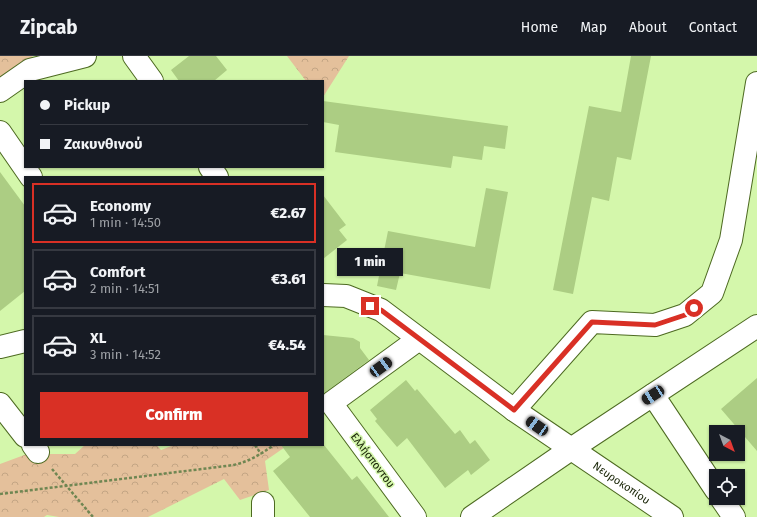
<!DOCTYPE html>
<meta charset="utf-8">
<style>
:root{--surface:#171b24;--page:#242831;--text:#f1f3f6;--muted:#9ea1a6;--line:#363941;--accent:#d93025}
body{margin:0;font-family:"Fira Sans",sans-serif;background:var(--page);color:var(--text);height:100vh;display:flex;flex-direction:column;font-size:15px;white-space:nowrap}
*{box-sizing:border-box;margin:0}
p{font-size:13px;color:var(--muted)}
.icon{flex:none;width:22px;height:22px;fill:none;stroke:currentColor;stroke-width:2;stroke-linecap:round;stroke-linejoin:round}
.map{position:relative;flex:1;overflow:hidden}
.drawer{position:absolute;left:24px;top:120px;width:300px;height:270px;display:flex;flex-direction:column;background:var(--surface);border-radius:0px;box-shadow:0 1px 3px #0004}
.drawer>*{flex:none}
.banner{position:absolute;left:24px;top:24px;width:300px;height:88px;border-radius:0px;box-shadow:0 1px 3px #0004;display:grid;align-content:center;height:88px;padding:0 16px;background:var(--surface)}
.needle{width:26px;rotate:139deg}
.buttons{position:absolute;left:709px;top:369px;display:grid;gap:8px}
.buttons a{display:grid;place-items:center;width:36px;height:36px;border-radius:0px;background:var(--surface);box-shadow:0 1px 3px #0004;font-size:20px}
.end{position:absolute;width:18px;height:18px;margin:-9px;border:5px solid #d93025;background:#fff;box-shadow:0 0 0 2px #fff}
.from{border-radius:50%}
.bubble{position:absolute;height:28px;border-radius:0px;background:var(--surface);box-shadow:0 1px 3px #0004;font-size:13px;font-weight:800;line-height:28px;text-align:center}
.car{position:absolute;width:12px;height:24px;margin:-12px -6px;border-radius:5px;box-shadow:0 0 3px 1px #0007;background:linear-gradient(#222 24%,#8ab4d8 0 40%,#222 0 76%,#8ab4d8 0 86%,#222 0)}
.banner b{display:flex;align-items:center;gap:14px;height:38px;font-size:15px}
.banner b+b{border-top:1px solid var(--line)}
.banner i{width:10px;height:10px;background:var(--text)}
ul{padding:7px 0 0;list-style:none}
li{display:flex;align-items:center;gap:12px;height:60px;margin:0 8px 6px;padding:0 8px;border:2px solid var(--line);border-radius:0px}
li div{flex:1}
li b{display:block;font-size:15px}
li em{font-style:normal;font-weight:800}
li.on{border-color:var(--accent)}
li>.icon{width:36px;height:36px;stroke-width:1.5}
.primary-button{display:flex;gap:8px;margin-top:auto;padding:8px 16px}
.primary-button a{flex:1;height:46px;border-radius:0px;background:var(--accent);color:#fff;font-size:16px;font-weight:800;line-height:46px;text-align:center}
header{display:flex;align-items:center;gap:24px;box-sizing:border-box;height:56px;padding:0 20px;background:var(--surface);border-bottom:1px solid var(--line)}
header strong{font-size:19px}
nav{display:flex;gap:22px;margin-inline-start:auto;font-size:14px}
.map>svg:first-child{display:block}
.forest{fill:url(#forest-crowns)}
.building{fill:#accd83}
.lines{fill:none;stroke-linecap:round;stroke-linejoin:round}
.minor-casing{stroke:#4d6a21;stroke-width:24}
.path{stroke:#6f8652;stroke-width:2.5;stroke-dasharray:3 2;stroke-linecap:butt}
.minor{stroke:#fff;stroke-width:22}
.route{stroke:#d93025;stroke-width:5}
.labels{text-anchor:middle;stroke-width:3;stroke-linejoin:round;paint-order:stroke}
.street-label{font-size:11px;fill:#182406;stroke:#d4f7ab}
</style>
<header>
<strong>Zipcab</strong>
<nav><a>Home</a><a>Map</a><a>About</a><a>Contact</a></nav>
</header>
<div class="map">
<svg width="757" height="461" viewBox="0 0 757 461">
<defs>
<pattern id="forest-crowns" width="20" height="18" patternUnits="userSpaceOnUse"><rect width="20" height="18" fill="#e4c09b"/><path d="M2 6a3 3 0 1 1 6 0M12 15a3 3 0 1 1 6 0" fill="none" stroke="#c3a584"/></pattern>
</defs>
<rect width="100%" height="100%" fill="#d4f7ab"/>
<!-- forest -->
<path class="forest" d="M0,0H33L0,23Z
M287,0H349L323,41V25H306Z
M85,389H157L161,394L174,389H288L265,405L269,434L240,444L224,423L148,461H59L47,459L44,461H0V408L27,398H75Z"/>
<!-- building -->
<path class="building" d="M189,0H216L227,14L214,25H179L171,14Z
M631,0H651L631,104L617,101L609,145L592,141L573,238L553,234L589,50L621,56Z
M323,45L508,70L505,93L484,90L482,104L453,100L451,112L335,96L339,69L323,66Z
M0,116L25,150V235L0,255Z
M486,132L508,136L490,233L400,217L396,234L377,230L388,175L475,191Z
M323,139L346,169L339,174L347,184L323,203Z
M323,279L353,282L360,286V292L369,304L323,338Z
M757,322V395L721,353Z
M406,324L415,335L417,333L455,378L460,374L470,388L475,384L490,404L471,419L468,414L445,432L407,382L397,391L375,365L377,363L370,354Z
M281,389H324L352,424L357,420L389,461H310L273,415L290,401Z"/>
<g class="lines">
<!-- minor casing -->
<g class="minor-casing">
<g id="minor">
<path d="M134,0L152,25"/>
<path d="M0,35L30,14L85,0"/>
<path d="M0,76L31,121"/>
<path d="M210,111L217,121"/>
<path id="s1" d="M323,239L346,240L381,254L514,354L672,461"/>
<path d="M0,291L25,285"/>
<path d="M653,339L716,434"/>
<path d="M0,348L25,380"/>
<path d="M514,354L592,266L655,269L685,259L712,237L731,184L757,27"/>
<path d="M33,389L38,396"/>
<path d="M721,442L734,461"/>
<path d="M263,447V461"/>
<path d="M415,461L331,347L419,283"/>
<path d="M472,461L571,393L757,270"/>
</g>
</g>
<!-- path -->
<path class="path" d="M255,389L261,398
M52,413L93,461
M0,438L234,409C250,405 261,398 274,389"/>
<!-- minor -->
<use href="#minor" class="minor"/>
</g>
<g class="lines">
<!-- route -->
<path class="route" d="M370,250L381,254L514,354L592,266L655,269L685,259L694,252"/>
</g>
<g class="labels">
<!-- street labels -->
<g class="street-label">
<text transform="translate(373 404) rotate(53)" y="4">Ελλήσποντου</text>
<text dy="4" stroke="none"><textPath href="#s1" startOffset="357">Νευροκοπίου</textPath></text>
</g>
</g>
</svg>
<div class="buttons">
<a><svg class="needle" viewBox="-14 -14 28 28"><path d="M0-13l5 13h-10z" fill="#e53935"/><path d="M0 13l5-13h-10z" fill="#9ea1a6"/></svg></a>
<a><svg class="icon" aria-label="locate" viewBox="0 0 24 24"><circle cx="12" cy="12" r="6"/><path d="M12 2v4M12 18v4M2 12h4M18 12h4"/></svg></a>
</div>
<i class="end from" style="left:694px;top:252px"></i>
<i class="end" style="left:370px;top:250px"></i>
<div class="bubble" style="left:337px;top:192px;width:66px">1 min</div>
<i class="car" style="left:381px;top:311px;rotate:54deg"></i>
<i class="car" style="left:653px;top:339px;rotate:237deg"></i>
<i class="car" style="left:537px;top:370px;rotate:305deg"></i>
<div class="banner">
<b><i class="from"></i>Pickup</b>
<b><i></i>Ζακυνθινού</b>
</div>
<section class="drawer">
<ul>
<li class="on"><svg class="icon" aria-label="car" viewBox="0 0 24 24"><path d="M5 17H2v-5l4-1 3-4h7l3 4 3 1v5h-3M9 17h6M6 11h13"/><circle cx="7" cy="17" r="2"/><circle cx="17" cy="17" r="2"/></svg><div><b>Economy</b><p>1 min · 14:50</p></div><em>€2.67</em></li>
<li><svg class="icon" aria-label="car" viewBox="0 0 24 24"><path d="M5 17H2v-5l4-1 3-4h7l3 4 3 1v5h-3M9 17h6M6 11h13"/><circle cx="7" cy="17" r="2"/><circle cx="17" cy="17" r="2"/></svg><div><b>Comfort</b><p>2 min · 14:51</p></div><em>€3.61</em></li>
<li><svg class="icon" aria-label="car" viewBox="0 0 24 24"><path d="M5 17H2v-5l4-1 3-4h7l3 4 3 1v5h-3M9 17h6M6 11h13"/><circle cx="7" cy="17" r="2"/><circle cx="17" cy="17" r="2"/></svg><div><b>XL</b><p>3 min · 14:52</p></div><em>€4.54</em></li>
</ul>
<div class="primary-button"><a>Confirm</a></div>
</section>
</div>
